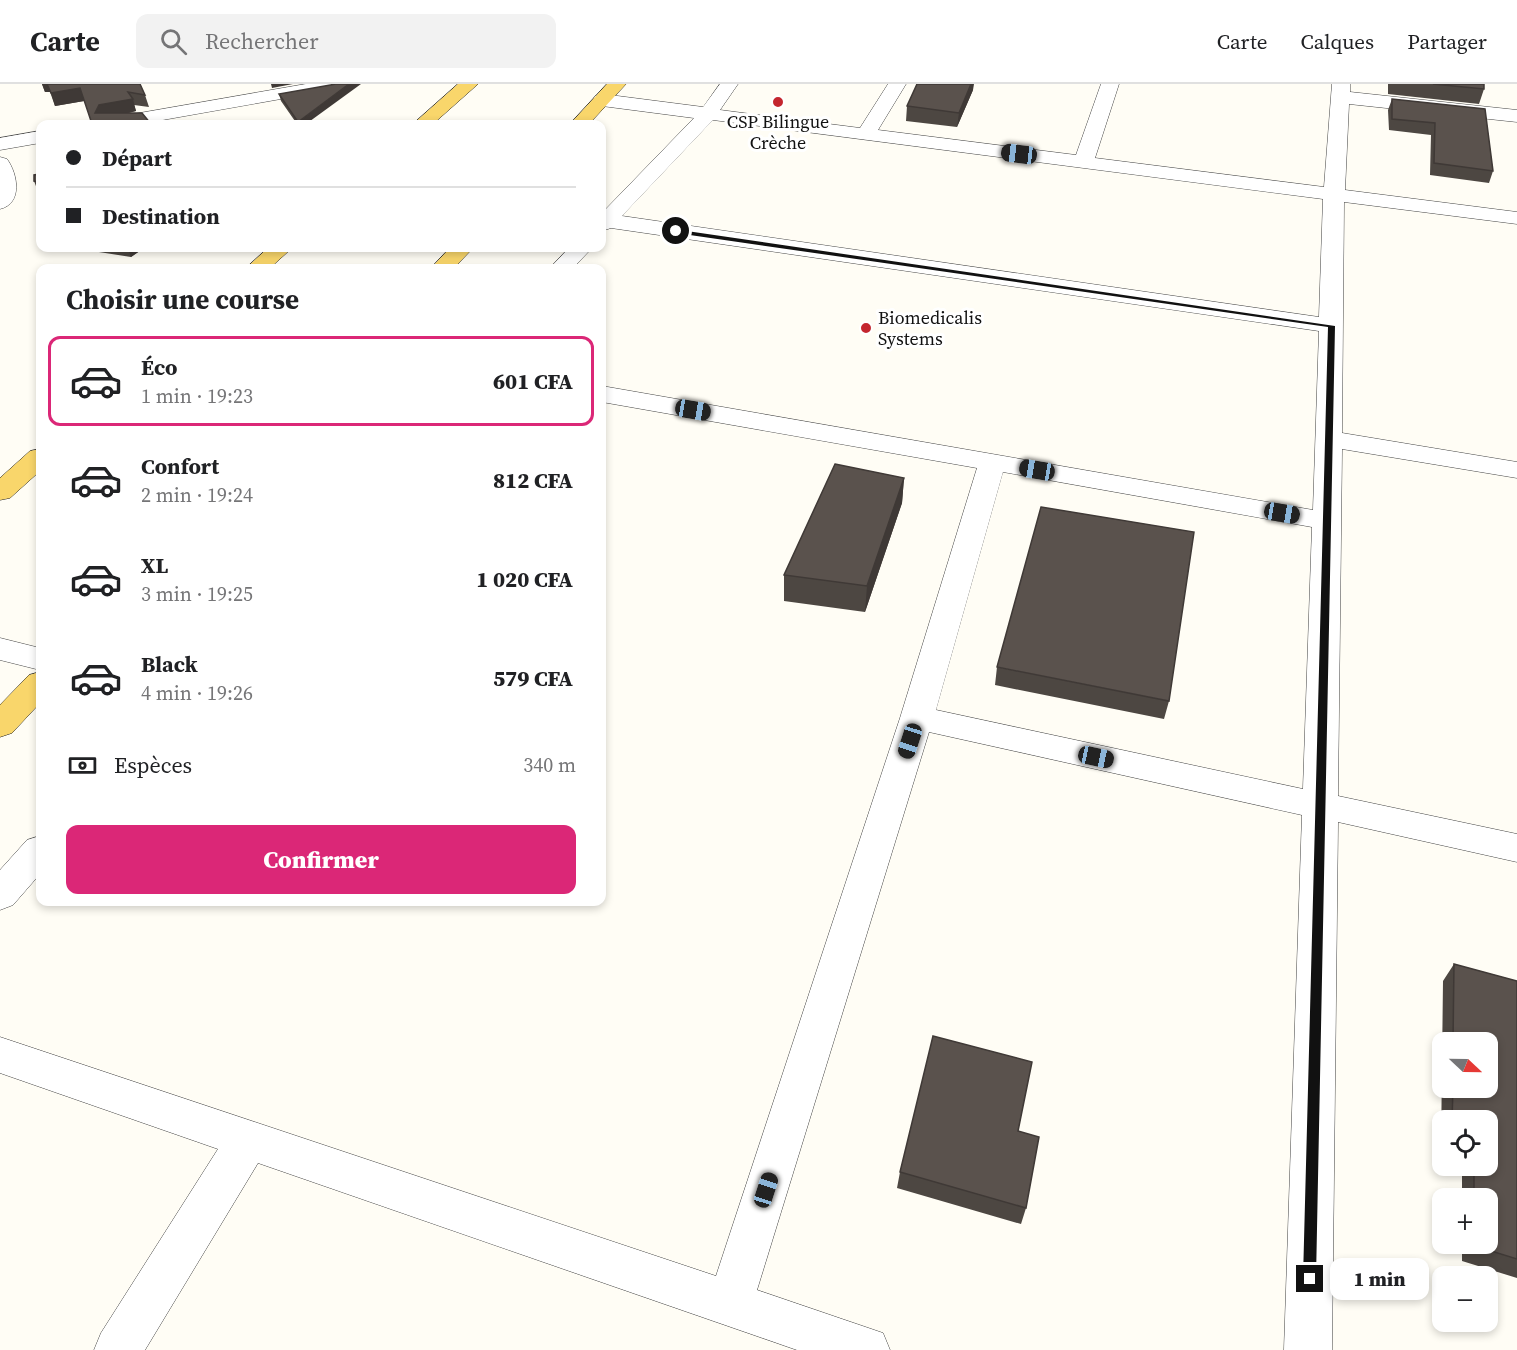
<!DOCTYPE html>
<html lang="fr">
<meta charset="utf-8">
<style>
:root{--surface:#fff;--page:#f2f2f2;--text:#202124;--muted:#757577;--line:#e0e0e0;--accent:#db2777}
body{margin:0;font-family:"Source Serif 4",serif;background:var(--page);color:var(--text);height:100vh;display:flex;flex-direction:column;font-size:22px;white-space:nowrap}
*{box-sizing:border-box;margin:0}
p{font-size:20px;color:var(--muted)}
.icon{flex:none;width:33px;height:33px;fill:none;stroke:currentColor;stroke-width:2;stroke-linecap:round;stroke-linejoin:round}
.map{position:relative;flex:1;overflow:hidden}
.drawer{position:absolute;left:36px;top:180px;width:570px;height:642px;display:flex;flex-direction:column;background:var(--surface);border-radius:12px;box-shadow:0 3px 9px #0003}
.drawer>*{flex:none}
.top-card{position:absolute;left:36px;top:36px;width:570px;height:132px;border-radius:12px;box-shadow:0 3px 9px #0003;display:grid;align-content:center;height:132px;padding:0 30px;background:var(--surface)}
.needle{width:39px;rotate:112deg}
.buttons{position:absolute;left:1432px;top:948px;display:grid;gap:12px}
.buttons a{display:grid;place-items:center;width:66px;height:66px;border-radius:12px;background:var(--surface);box-shadow:0 3px 9px #0003;font-size:30px}
.end{position:absolute;width:27px;height:27px;margin:-14px;border:8px solid #111;background:#fff;box-shadow:0 0 0 3px #fff}
.from{border-radius:50%}
.bubble{position:absolute;height:42px;border-radius:12px;background:var(--surface);box-shadow:0 3px 9px #0003;font-size:20px;font-weight:800;line-height:42px;text-align:center}
.car{position:absolute;width:18px;height:36px;margin:-18px -9px;border-radius:8px;box-shadow:0 0 4px 2px #0007;background:linear-gradient(#222 24%,#8ab4d8 0 40%,#222 0 76%,#8ab4d8 0 86%,#222 0)}
.top-card b{display:flex;align-items:center;gap:21px;height:57px;font-size:22px}
.top-card b+b{border-top:2px solid var(--line)}
.top-card i{width:15px;height:15px;background:var(--text)}
ul{padding:0;list-style:none}
li{display:flex;align-items:center;gap:18px;height:90px;margin:0 12px 9px;padding:0 18px;border:3px solid transparent;border-radius:12px}
li div{flex:1}
li b{display:block;font-size:22px}
li em{font-style:normal;font-weight:800}
li.active{border-color:var(--accent)}
li>.icon{width:54px;height:54px;stroke-width:1.5}
h2{padding:0 30px;font-size:27px;line-height:72px}
.pay{display:flex;align-items:center;gap:15px;height:66px;padding:0 30px;font-size:22px}
.pay p{margin-inline-start:auto}
.action{display:flex;gap:12px;margin-top:auto;padding:12px 30px}
.action a{flex:1;height:69px;border-radius:12px;background:var(--accent);color:#fff;font-size:24px;font-weight:800;line-height:69px;text-align:center}
header{display:flex;align-items:center;gap:36px;box-sizing:border-box;height:84px;padding:0 30px;background:var(--surface);border-bottom:2px solid var(--line)}
header strong{font-size:28px}
nav{display:flex;gap:33px;margin-inline-start:auto;font-size:21px}
.search{width:420px;height:54px;background:var(--page);display:flex;align-items:center;gap:15px;box-sizing:border-box;padding:0 21px;border-radius:12px;color:var(--muted);font-size:22px}
.map>svg:first-child{display:block}
.lines{fill:none;stroke-linecap:round;stroke-linejoin:round}
.minor-casing{stroke:#444;stroke-width:1}
.major-casing{stroke:#222;stroke-width:1}
.minor{fill:#fff;fill-rule:evenodd}
.major{fill:#f9d66b;fill-rule:evenodd}
.wall{fill:#4d4742;fill-rule:evenodd}
.shaded-wall{fill:#3f3936}
.building{fill:#5a524d;stroke:#3f3936;stroke-width:1.5}
.route{fill:#111}
.poi-dot{fill:#c4262e;stroke:#fff;stroke-width:2}
.labels{text-anchor:middle;stroke-width:6;stroke-linejoin:round;paint-order:stroke}
.far-poi-label{font-size:18px;fill:#111;stroke:#fff}
</style>
<header>
<strong>Carte</strong>
<div class="search"><svg class="icon" aria-label="search" viewBox="0 0 24 24"><circle cx="10" cy="10" r="6"/><path d="M15 15l6 6"/></svg>Rechercher</div>
<nav><a>Carte</a><a>Calques</a><a>Partager</a></nav>
</header>
<div class="map">
<svg width="1517" height="1266" viewBox="0 0 1517 1266">
<rect width="100%" height="100%" fill="#fffdf5"/>
<g class="lines">
<!-- minor casing -->
<g class="minor-casing">
<path id="minor" d="M306,0H346L343,4L337,5L140,40H101L104,36L111,34Z
M720,0H738L720,26L860,44L888,0H906L878,46L1076,71L1101,0H1119L1095,74L1324,103L1332,0H1350V8L1517,26V38L1349,20L1345,106L1517,128V140L1344,118L1342,349L1517,378V394L1342,365L1338,712L1517,750V778L1338,738L1332,1266H1284L1302,731L929,648L757,1206L883,1249L890,1266H797L258,1079L145,1266H94L101,1249L218,1065L0,989V953L716,1192L900,634L977,384L602,318V302L1313,426L1319,247L611,144L602,147V129L694,34L602,22L595,20L593,16L595,12L602,10L703,23ZM713,36L1323,115L1319,233L622,132ZM1003,388L1312,443L1303,705L936,626Z
M40,47V59L0,66V54Z
M0,73L7,75C18,90 23,120 0,125Z
M569,164H592L573,184H550Z
M0,554L40,564V586L0,576Z
M40,752V790L13,821L0,826V786L27,756Z"/>
</g>
<!-- major casing -->
<g class="major-casing">
<path id="major" d="M458,0H478L433,40H413Z
M607,0H626L589,40H570Z
M268,164H292L270,184H246Z
M450,164H473L454,184H431Z
M40,365V387L10,414L0,416V394L30,367Z
M40,588V619L12,649L0,653V621L29,591Z"/>
</g>
<!-- minor -->
<use href="#minor" class="minor"/>
<!-- major -->
<use href="#major" class="major"/>
</g>
<!-- wall -->
<path class="wall" d="M42,0H140L145,11L149,23L134,21L136,27L129,29L151,40L84,17L55,22L50,8H45Z
M1388,0H1484V5L1479,20L1388,10Z
M973,6L957,43L906,37L907,22Z
M279,10L306,40H297L281,17Z
M1392,15L1485,25L1493,87L1489,99L1430,91L1431,51L1389,46L1388,26Z
M40,90V110H39L34,97Z
M73,164H144L131,173Z
M904,394L902,419L865,528L784,517V491Z
M997,583L1169,617L1164,635L995,601Z
M1454,880L1517,897V1194L1462,1177V1160H1488V1114H1462V1082H1488V1036H1443V1065L1441,1064L1443,897ZM1443,958H1488V1004H1443Z
M1018,1047L1026,1124L1021,1140L897,1104L900,1088Z"/>
<!-- shaded-wall -->
<path class="shaded-wall" d="M42,0H47L50,8H45Z
M271,0H293L272,4Z
M349,0H361L306,40H299L298,38Z
M971,0H974L973,6L957,43L959,29Z
M80,4L84,17L55,22L51,9Z
M133,15L136,27L103,34L95,29L99,21Z
M128,164H144L131,173Z
M904,394L902,419L865,528L867,502Z"/>
<!-- building -->
<path class="building" d="M47,0H140L145,11L128,8L133,15L99,21L95,29H142L151,40H92L80,4L51,9Z
M336,0H349L298,38L279,10Z
M917,0H971L959,29L907,22Z
M1433,0H1484V5Z
M1392,15L1485,25L1493,87L1434,79L1435,39L1392,35Z
M40,90V98L34,97V91Z
M835,380L904,394L867,502L784,491Z
M1041,423L1194,448L1169,617L997,583Z
M1454,880L1517,897V1175L1475,1162V1160H1488V1114H1474V1082H1488V1036H1452L1453,1004H1488V958H1453Z
M933,952L1032,978L1018,1047L1039,1053L1026,1124L900,1088Z"/>
<!-- route -->
<path class="route" d="M673,145L1335,242L1316,1195L1314,1200L1310,1202L1305,1200L1303,1195L1328,243L676,149Z"/>
<!-- markers -->
<g class="poi-dot">
<circle cx="778" cy="18" r="6"/>
<circle cx="866" cy="244" r="6"/>
</g>
<g class="labels">
<!-- far-poi labels -->
<g class="far-poi-label">
<text x="778" y="44">CSP Bilingue<tspan x="778" dy="21">Crèche</tspan></text>
<text x="878" y="240" text-anchor="start">Biomedicalis<tspan x="878" dy="21">Systems</tspan></text>
</g>
</g>
</svg>
<div class="buttons">
<a><svg class="needle" viewBox="-14 -14 28 28"><path d="M0-13l5 13h-10z" fill="#e53935"/><path d="M0 13l5-13h-10z" fill="#757577"/></svg></a>
<a><svg class="icon" aria-label="locate" viewBox="0 0 24 24"><circle cx="12" cy="12" r="6"/><path d="M12 2v4M12 18v4M2 12h4M18 12h4"/></svg></a>
<a>+</a>
<a>−</a>
</div>
<i class="end from" style="left:676px;top:147px"></i>
<i class="end" style="left:1310px;top:1195px"></i>
<div class="bubble" style="left:1330px;top:1174px;width:99px">1 min</div>
<i class="car" style="left:1019px;top:70px;rotate:277deg"></i>
<i class="car" style="left:693px;top:326px;rotate:100deg"></i>
<i class="car" style="left:1037px;top:386px;rotate:280deg"></i>
<i class="car" style="left:1282px;top:429px;rotate:100deg"></i>
<i class="car" style="left:910px;top:657px;rotate:198deg"></i>
<i class="car" style="left:1096px;top:673px;rotate:102deg"></i>
<i class="car" style="left:766px;top:1106px;rotate:18deg"></i>
<div class="top-card">
<b><i class="from"></i>Départ</b>
<b><i></i>Destination</b>
</div>
<section class="drawer">
<h2>Choisir une course</h2>
<ul>
<li class="active"><svg class="icon" aria-label="car" viewBox="0 0 24 24"><path d="M5 17H2v-5l4-1 3-4h7l3 4 3 1v5h-3M9 17h6M6 11h13"/><circle cx="7" cy="17" r="2"/><circle cx="17" cy="17" r="2"/></svg><div><b>Éco</b><p>1 min · 19:23</p></div><em>601 CFA</em></li>
<li><svg class="icon" aria-label="car" viewBox="0 0 24 24"><path d="M5 17H2v-5l4-1 3-4h7l3 4 3 1v5h-3M9 17h6M6 11h13"/><circle cx="7" cy="17" r="2"/><circle cx="17" cy="17" r="2"/></svg><div><b>Confort</b><p>2 min · 19:24</p></div><em>812 CFA</em></li>
<li><svg class="icon" aria-label="car" viewBox="0 0 24 24"><path d="M5 17H2v-5l4-1 3-4h7l3 4 3 1v5h-3M9 17h6M6 11h13"/><circle cx="7" cy="17" r="2"/><circle cx="17" cy="17" r="2"/></svg><div><b>XL</b><p>3 min · 19:25</p></div><em>1 020 CFA</em></li>
<li><svg class="icon" aria-label="car" viewBox="0 0 24 24"><path d="M5 17H2v-5l4-1 3-4h7l3 4 3 1v5h-3M9 17h6M6 11h13"/><circle cx="7" cy="17" r="2"/><circle cx="17" cy="17" r="2"/></svg><div><b>Black</b><p>4 min · 19:26</p></div><em>579 CFA</em></li>
</ul>
<div class="pay"><svg class="icon" aria-label="cash" viewBox="0 0 24 24"><path d="M3 7h18v10H3z"/><circle cx="12" cy="12" r="2"/></svg>Espèces<p>340 m</p></div>
<div class="action"><a>Confirmer</a></div>
</section>
</div>
